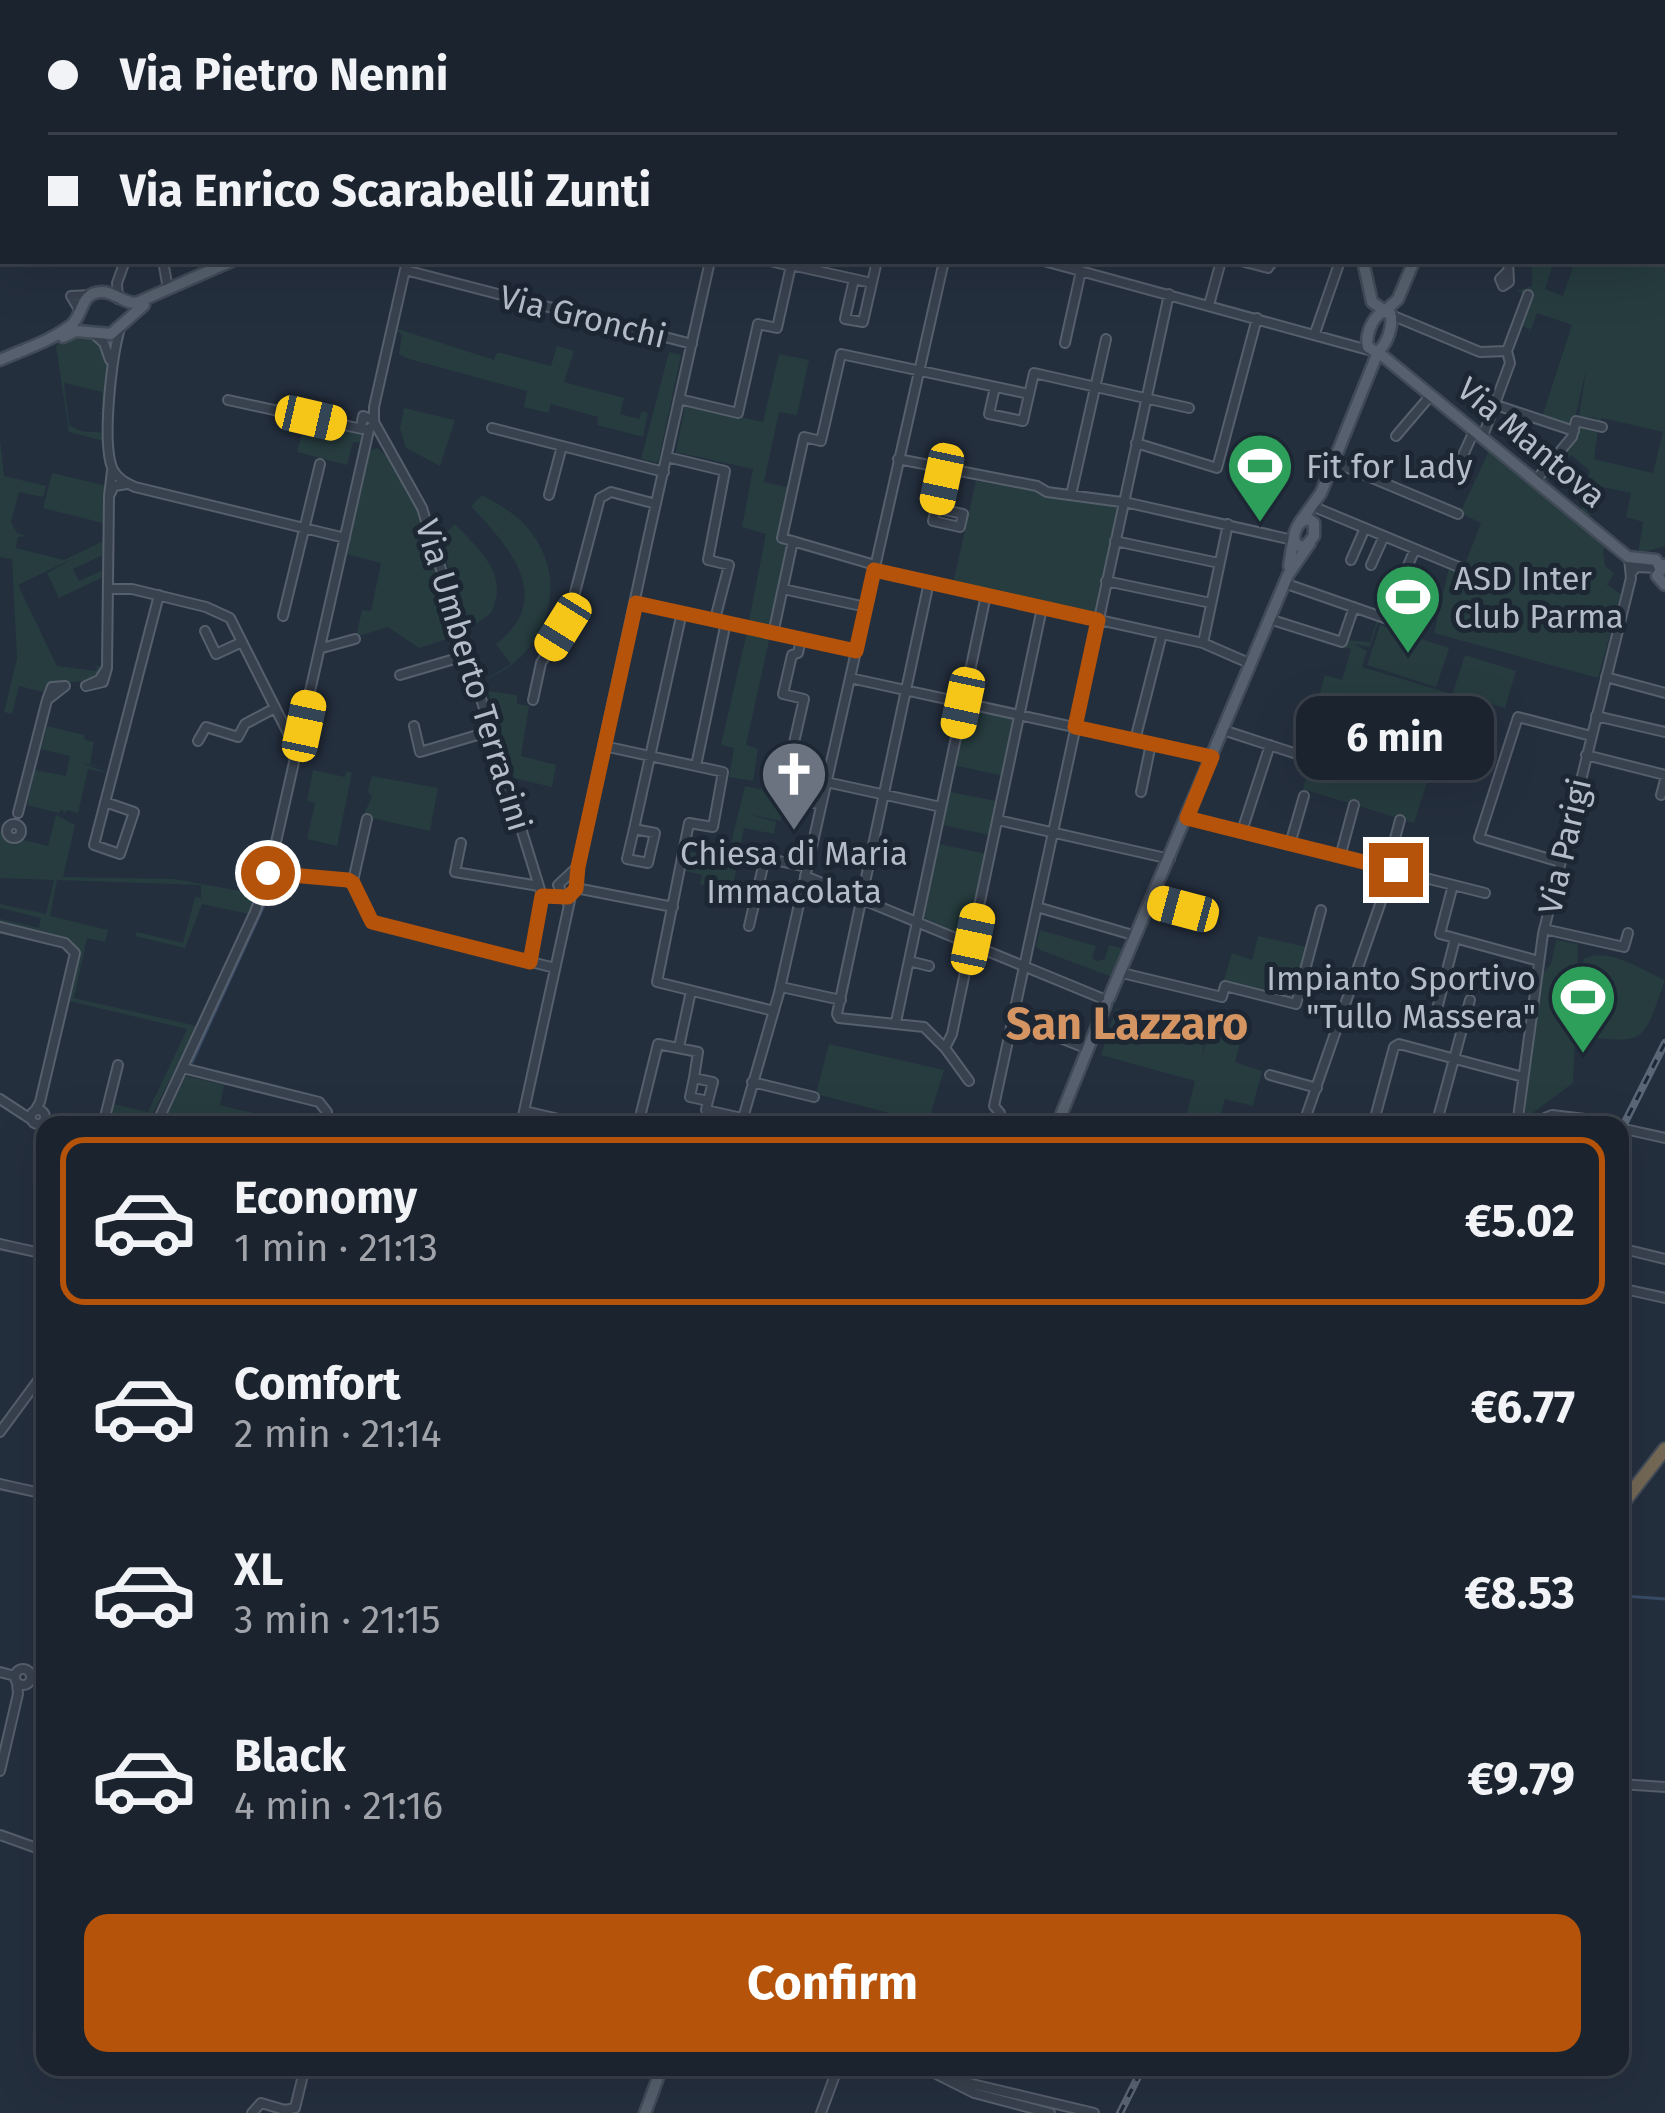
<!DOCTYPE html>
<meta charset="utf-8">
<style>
:root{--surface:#1b232e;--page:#282f3a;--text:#f1f3f6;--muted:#a0a4aa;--line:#39404a;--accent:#b45309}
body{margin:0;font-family:"Fira Sans",sans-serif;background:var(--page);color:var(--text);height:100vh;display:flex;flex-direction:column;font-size:45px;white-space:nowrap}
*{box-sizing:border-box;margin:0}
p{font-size:39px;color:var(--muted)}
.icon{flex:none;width:66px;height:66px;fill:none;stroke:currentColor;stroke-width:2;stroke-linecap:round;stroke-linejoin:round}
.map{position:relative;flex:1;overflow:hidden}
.sheet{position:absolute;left:36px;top:1116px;width:1593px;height:960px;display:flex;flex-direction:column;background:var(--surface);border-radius:24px;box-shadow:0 12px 48px #0002,0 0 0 3px var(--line)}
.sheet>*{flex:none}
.banner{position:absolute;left:0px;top:0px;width:1665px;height:264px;box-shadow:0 12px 48px #0002,0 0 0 3px var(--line);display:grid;align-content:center;height:264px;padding:0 48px;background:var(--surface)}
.end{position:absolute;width:54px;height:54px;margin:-27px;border:15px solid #b45309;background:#fff;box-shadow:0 0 0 6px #fff}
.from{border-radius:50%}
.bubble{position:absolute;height:84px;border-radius:24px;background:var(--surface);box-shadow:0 12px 48px #0002,0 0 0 3px var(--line);font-size:39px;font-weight:700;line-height:84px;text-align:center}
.car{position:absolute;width:36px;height:72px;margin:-36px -18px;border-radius:15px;box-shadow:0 0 9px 3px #0007;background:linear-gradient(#f5c518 24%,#345 0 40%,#f5c518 0 76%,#345 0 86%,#f5c518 0)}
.banner b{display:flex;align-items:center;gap:42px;height:114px;font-size:45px}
.banner b+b{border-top:3px solid var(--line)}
.banner i{width:30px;height:30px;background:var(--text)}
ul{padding:21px 0 0;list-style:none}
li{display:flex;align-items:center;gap:36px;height:168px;margin:0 24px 18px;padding:0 24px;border:6px solid transparent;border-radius:24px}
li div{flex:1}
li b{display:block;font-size:45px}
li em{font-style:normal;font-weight:700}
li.current{border-color:var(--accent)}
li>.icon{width:108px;height:108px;stroke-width:1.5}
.cta{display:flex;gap:24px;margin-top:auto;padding:24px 48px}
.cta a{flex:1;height:138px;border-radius:24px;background:var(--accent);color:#fff;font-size:48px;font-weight:700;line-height:138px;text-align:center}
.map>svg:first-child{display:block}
.green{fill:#263c3f}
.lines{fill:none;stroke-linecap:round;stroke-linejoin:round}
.stream{stroke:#394c67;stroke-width:3}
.minor-casing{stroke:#565f6c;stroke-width:12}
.major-casing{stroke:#414a57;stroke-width:15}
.highway-casing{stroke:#434c59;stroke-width:16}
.minor{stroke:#38414e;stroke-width:8}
.major{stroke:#56606e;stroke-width:10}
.highway{stroke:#746855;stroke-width:12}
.rail-casing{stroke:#5a6575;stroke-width:8}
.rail{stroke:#1d2633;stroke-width:3;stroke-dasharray:9;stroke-linecap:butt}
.route{stroke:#b45309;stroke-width:15}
.labels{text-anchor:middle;stroke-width:10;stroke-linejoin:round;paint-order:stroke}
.street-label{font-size:33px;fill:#b4bcc9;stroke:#1d2633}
.poi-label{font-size:33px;fill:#b4bcc9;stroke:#1d2633;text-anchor:start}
.district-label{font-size:45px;font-weight:bold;fill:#d59563;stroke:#1d2633}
</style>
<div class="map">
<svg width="1665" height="2113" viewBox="0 0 1665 2113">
<rect width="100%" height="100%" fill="#242f3e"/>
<!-- green -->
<path class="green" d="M1665,196V546L1638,554L1643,522L1626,517L1631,493L1598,486L1590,518L1581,510L1590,471L1571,455L1547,482L1542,477L1578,425L1598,430L1594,459L1653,473L1663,432L1602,418L1598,422L1596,418L1579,417L1586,370L1573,426L1542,417L1572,325L1537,313L1527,340L1530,329L1522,326L1530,295L1516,291L1532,286V261H1554L1545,289L1563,296L1575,261H1662Z
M395,328L494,360L497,353H501L551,366L557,346L574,351L564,382L624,398L620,414L639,419L642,411L648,413L643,437L597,425L598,417L551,404L548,413L524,407L527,391L409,359L399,354L402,335Z
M81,333C117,346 108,378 107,414H98L102,412V392L64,383L69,425C86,435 86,430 102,433V420L98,419H104V441L69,432L56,346L62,341L67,346L64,339Z
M669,352L681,355L658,463L641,459Z
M779,354L809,360L797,415L779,412L764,482L792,488L781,539L788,551L772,625L749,621L766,534L742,527L753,469L676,452L685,405L763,422Z
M404,408L455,420L440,466L406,448L400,428Z
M305,421L362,435L361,443L353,442L347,465L297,452Z
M0,440L4,476L46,486L43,497L19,492L11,522L17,533L27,536L18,537L16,548L64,560L103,541V555L73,569L79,581L103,570V577L59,598L47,573L76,557L18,585L57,666L96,671L97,666H103C93,692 62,673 43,692L19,686L12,714L4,712L17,659L12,559L0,557Z
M377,448C423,483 440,582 457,636L419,648L388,627L356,637L362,610L371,611L381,563L346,554L369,451Z
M1489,451L1607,545L1603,551L1605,566L1614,573L1607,585L1621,594L1598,678L1434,633L1449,568L1462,572L1481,523L1460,513Z
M52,473L107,486V524L43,508Z
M976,481L1118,505L1095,616L953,584Z
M482,495C502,506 520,516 533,535C572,589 542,657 485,680L511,664L496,644C557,597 507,545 471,506Z
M455,524C480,551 510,574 491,613L468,630L442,548L449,546H442L440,539Z
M1373,617L1379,619L1370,647L1354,644L1367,651L1362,667L1472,700L1469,708L1458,706L1466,715L1451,731L1463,735L1459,748L1434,740L1437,728L1426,735L1434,761L1414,823L1303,789L1323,721L1313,717L1325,675L1342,680L1351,649L1342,647L1348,636V640L1370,642L1377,620Z
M1380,625L1449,648L1436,687L1367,665Z
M747,632L770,636L746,745L758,749L753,781L729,777L734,748L721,745Z
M1465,655L1516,671L1505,708L1453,692Z
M488,691L517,695V704L529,706L521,756L556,765L552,787L514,778Z
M965,708L1016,719L1004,776L953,765Z
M47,726L84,735L85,740L94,742L90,764L109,770L79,762L108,773L88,769L78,813L67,810L64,814L62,809L59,813L27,805L35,770L66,776L70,756L41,749Z
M313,770L345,777L347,771L352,773L337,846L307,839L315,803L307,801Z
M372,776L438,788L430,831L363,816L372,797L368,791Z
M745,786L777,793L774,807L783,810L781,821L747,814L776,822L774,834L744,828L732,892L700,884L702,875L685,871L689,852L727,860Z
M950,792L996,801L989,835L943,825Z
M56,815L75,825L63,877L174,879L257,894L249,914L202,904L185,948L135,936L137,932L183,943L195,897L201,898V885L57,880L50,916L108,930L105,942L87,938L74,998L197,1026L147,1125H108L113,1104L148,1112L187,1029L69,1001L79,958L75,945L65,939L0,923V919L39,928L41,918L0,908V904L46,914L54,880L0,878V831L15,841L24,835L23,824L27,825L24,840L48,846Z
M938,844L987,854L969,939L923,917Z
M1040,930L1096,946L1092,958L1096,961L1105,959L1109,945L1124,949L1112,977L1040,950L1036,946Z
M1258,936L1306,947L1292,1001L1223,983L1232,953L1252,960Z
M1556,940L1578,944L1577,980L1584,959C1608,946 1642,970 1665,980C1641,1049 1645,1042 1575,1036L1573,1083L1522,1121L1543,973L1551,964Z
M1116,1009L1207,1034L1201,1060L1209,1033L1240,1043L1235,1062L1262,1071L1253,1106L1225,1099L1221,1113L1230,1116L1228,1125H1210L1186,1117L1195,1081L1101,1055Z
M829,1044L944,1070L928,1123L816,1094Z
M186,1076L224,1085L220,1105L303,1125H162Z"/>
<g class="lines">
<!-- stream -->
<path class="stream" d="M192,1062L271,890
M1620,1617L1625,1596L1665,1599"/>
<!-- minor casing -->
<g class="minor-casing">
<path id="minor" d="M110,0L111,3
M223,0V3
M404,0L432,3
M705,0L706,3
M981,0L982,3
M1085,0L1086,3
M56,3L62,0
M339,3V0
M464,3V0
M553,3V0
M1011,3L1020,0
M1358,3L1359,0
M1428,3L1429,0
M1469,3L1470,0
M1509,3L1511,0
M0,32L3,30
M1662,77L1665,79
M1662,147L1665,142
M163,261L168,289
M770,261L791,266
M1044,261L1372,351
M1241,261L1268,268L1273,261
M1508,261L1509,282L1503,286L1500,279L1508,271
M791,265L872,283
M405,270L692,344
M854,279L845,319L863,322L877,261
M118,299L117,283L125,261
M1209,305L1221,261
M80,311L71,296L91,295
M1396,317L1480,352L1507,351
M120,328C112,356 101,444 113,470C118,479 126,483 135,487L345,538
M1315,333L1340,261
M94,334L104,343L110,360
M1065,343L1081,271
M995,387L989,414L1023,421L1034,373L1189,408
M679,399L738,413L758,324L777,328L792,261
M228,400L362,429
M1496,405L1574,431
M374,420L363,416L361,427L367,430L374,425V407L407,261
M374,422L422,508L542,896L530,962
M492,428L664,472
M1396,436L1431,395
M1483,436L1510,363L1507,351L1528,295
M1136,443L1217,468L1257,318
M667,457L725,471L708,560L729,565L715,619
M898,459L1037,486L1047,492L1129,503L1293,540
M1334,462L1458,514
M1460,462L1474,431
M112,471L109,496L114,486L127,484
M1536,480L1572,437L1576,421L1602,427
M549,495L562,446
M1071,495L1106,339
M936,508L963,514L960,527L933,521L945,469
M1319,509L1461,568
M1115,541L1219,563
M644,557L710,261
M1351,560L1365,528
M875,565L782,538L804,437L821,441L841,354L1029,394
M1371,565L1384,536
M874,570L1203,643L1251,664
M1633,571L1636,567L1659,568
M1403,577L1415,549
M1106,581L1211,603
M929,582L837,1014L839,1018L924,1027L945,1048L969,1081
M1284,583L1399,623
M108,589H132L206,607L230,618L298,753
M783,589L866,607
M636,603L856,651
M283,616L320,464
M1269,619L1342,642L1354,607
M205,631L216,654L242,642
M773,634L793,541
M801,639L798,653L792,655L783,694L804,699L782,795L821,805
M1203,643L1228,524
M322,648L355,639
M107,668L109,496
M107,668L103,682L86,686L99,680Z
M400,675L468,655
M1606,677L1665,693
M850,678L1211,757
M65,686L47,700L52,687Z
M533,700L541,663L563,627L573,600L600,498L611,492L656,504
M1596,716L1665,732
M414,726L420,752L491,731
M1223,730L1309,758
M1135,740L1162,634
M198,741L206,727L238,737L245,724L275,708
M604,746L723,772L713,827L689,823L657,982L774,1011
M1586,755L1665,775
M696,766L726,622
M786,778L825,787
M826,782L941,807
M1141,792L1151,744
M1661,795L1665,780
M105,802L134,812L120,854L94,845L159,595
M18,813L47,700
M1187,818L1485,893
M998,820L1170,859
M7 831a7 7 0 1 1 14 0a7 7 0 1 1-14 0Z
M634,829L655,833L648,863L627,859L634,829L682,612
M1242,831L1270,745
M461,843L455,872L539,886
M1290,844L1304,796
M1340,857L1354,805
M1560,862L1479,838L1518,717L1591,736
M1387,868L1400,820
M269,873L348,880L353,883L372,922L555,968
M805,876L1106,1000
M353,881L367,819
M1453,885L1440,934L1539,961
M576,888L673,907
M1153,900L1208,915
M567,902L558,885L575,869
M1037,907L1136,936
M749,926L765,858L807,867
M0,927L65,943L75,953L40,1102L35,1111
M1544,929L1624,947L1628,933
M1455,939L1436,1013L1464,1020
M909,961L929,966
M1122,973L1222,997L1225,986L1296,1004L1321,910
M786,988L841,1000
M896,1022L986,595
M1035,1028L1088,1049
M679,1047L691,991
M945,1048L952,1034L1042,608
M183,1068L319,1102L327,1112L324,1125
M1270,1075L1317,1088
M694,1078L713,1082L708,1101L690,1097Z
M752,1082L814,1097
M0,1099L29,1118
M708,1101L706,1110L742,1118
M31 1117a7 7 0 1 1 14 0a7 7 0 1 1-14 0Z
M524,1111L585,1125
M1000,1113L994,1106L1169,294
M1066,1118L1084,1125
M43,1122L68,1125
M103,1125L118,1065
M156,1125L255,912L269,873L369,430
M521,1125L571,896L576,888L577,867L645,553
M638,1125L658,1044L698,1052L694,1078
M741,1125L779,993L944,261
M1303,1125L1392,870
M1373,1125L1394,1047L1399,1044L1523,1077
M1436,1125L1470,1000
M1517,1125L1543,934L1631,578L1629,558
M1528,1125L1552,1115L1602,1121
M1629,1130L1665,1138
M0,1244L45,1254
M1620,1248L1665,1259
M1620,1288L1665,1298
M0,1432L45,1371
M0,1484L45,1494
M15 1677a8 8 0 1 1 16 0a8 8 0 1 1-16 0Z
M0,1672L15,1676
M0,1771L18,1694L17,1683
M1620,1784L1665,1787
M0,1835L45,1851
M929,2067L972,2084L1094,2113
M932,2072L974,2093L1050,2113
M252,2113L261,2103L285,2110L295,2108L305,2067
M821,2113L838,2067"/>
</g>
<!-- major casing -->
<g class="major-casing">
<path id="major" d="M1310,0V3
M1606,0L1617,3
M823,3L832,0
M1520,3L1521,0
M1529,3L1531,0
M1662,15H1665
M1363,261L1372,302L1385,311L1398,299L1414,261
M1383,312L1390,313C1394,324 1387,347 1376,352L1368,347C1365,336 1372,317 1383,312Z
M63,337L76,331L111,334L144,305
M0,360C22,350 51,341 70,326C84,316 79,293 101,292C114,291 122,303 136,303L232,261
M1300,522L1321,493L1378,352L1628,557L1656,560L1660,568
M1664,565L1657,576L1665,585
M1289,566L1294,536C1296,527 1299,521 1308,519L1314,523V536L1305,547L1295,545L1294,536
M1109,998L1288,575L1310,543
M1057,1125L1106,1004
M645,2113L662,2067"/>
</g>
<!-- highway casing -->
<g class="highway-casing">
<path id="highway" d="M1620,1507L1665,1449"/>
</g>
<!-- minor -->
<use href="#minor" class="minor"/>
<!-- major -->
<use href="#major" class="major"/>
<!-- highway -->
<use href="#highway" class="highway"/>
<!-- rail casing -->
<g class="rail-casing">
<path id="rail" d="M1620,1132L1665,1043
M1120,2113L1143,2067"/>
</g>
<!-- rail -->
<use href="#rail" class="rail"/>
</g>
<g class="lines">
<!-- route -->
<path class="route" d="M268,873L348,880L353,883L372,922L530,962L542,896L568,897L576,889L578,867L636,603L856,651L874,570L1098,620L1075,727L1212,757L1187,818L1396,870"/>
</g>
<!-- icons -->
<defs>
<g id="stadium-pin" transform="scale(3.45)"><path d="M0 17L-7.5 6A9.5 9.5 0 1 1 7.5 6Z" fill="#2e9e5b" stroke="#1d2633"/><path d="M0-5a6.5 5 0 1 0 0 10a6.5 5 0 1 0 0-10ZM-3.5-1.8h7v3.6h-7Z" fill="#fff"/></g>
<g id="church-pin" transform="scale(3.45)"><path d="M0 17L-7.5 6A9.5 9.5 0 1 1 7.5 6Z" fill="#6b7280" stroke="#1d2633"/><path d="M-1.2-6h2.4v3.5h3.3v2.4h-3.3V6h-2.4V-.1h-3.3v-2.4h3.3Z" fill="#fff"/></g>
</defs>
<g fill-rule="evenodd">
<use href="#stadium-pin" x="1260" y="466"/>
<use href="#stadium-pin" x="1408" y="597"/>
<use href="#church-pin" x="794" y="774"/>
<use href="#stadium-pin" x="1583" y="997"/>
</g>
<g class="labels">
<!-- street labels -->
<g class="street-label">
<text transform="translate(583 316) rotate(14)" y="12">Via Gronchi</text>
<text transform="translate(1532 442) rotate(40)" y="12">Via Mantova</text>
<text transform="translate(474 675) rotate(73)" y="12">Via Umberto Terracini</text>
<text transform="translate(1564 846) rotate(-77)" y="12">Via Parigi</text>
</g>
<!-- poi labels -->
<g class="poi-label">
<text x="1306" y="478">Fit for Lady</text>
<text x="1454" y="590">ASD Inter<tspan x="1454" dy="38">Club Parma</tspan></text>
<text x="794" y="865" text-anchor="middle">Chiesa di Maria<tspan x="794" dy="38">Immacolata</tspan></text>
<text x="1536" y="990" text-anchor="end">Impianto Sportivo<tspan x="1536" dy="38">"Tullo Massera"</tspan></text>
</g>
<!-- district labels -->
<g class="district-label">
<text x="1127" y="1039">San Lazzaro</text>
</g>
</g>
</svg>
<i class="end from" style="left:268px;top:873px"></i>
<i class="end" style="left:1396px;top:870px"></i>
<div class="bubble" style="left:1296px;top:696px;width:198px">6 min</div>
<i class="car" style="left:311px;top:418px;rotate:103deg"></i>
<i class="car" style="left:942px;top:479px;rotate:192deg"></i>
<i class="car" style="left:563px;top:627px;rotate:212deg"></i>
<i class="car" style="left:963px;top:703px;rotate:192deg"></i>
<i class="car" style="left:304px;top:726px;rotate:12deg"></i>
<i class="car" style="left:1183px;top:909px;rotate:285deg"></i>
<i class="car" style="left:973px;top:939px;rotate:12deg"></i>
<div class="banner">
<b><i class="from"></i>Via Pietro Nenni</b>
<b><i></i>Via Enrico Scarabelli Zunti</b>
</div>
<section class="sheet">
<ul>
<li class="current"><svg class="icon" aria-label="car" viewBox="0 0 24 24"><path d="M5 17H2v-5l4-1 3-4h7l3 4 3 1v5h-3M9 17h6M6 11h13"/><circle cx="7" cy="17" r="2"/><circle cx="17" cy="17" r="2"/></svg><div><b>Economy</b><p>1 min · 21:13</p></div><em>€5.02</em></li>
<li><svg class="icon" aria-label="car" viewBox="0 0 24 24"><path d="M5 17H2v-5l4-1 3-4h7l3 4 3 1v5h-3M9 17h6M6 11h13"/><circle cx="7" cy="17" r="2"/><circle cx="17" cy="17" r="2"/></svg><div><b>Comfort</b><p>2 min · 21:14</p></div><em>€6.77</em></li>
<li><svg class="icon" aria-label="car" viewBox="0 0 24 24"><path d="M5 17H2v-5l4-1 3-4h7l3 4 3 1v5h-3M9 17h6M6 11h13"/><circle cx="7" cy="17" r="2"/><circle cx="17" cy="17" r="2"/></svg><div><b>XL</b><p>3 min · 21:15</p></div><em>€8.53</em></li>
<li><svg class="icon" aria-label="car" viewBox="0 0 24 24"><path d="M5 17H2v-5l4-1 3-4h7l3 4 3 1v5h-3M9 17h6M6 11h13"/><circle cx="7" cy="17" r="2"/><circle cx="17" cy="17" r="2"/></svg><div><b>Black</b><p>4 min · 21:16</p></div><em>€9.79</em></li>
</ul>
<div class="cta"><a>Confirm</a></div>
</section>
</div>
